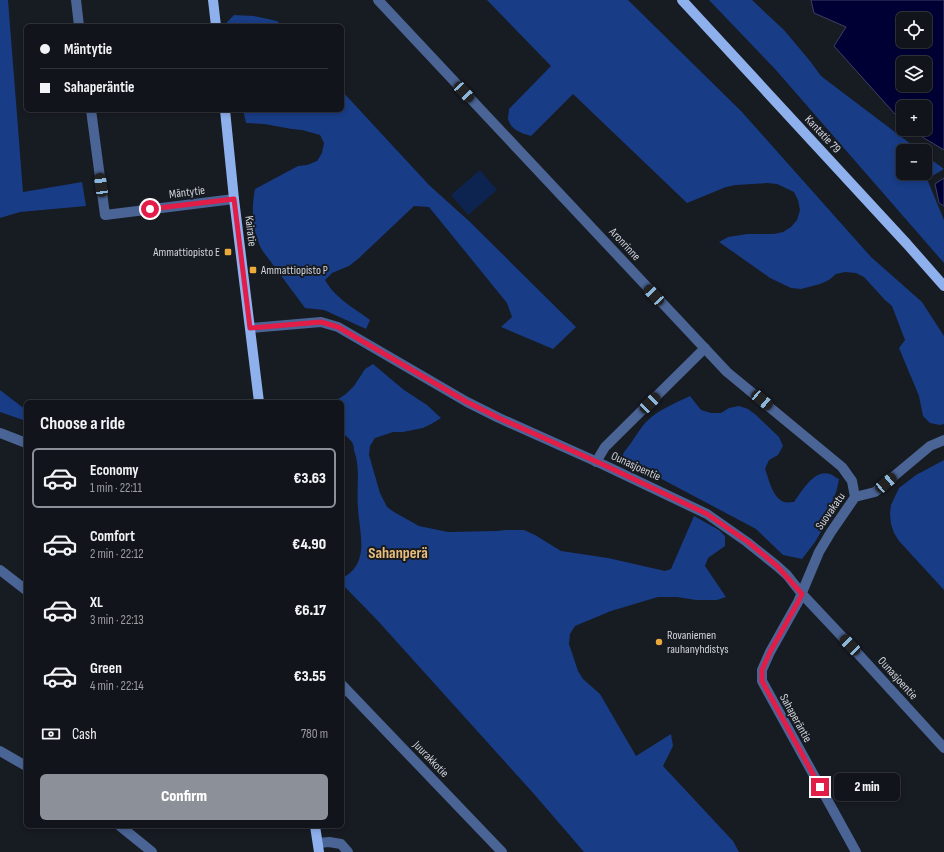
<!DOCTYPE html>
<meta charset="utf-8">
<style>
:root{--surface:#11141a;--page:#1a1d23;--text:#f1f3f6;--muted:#9c9ea2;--line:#303339;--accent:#8c9099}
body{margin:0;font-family:"Sofia Sans Condensed",sans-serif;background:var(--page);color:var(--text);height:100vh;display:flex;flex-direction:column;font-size:15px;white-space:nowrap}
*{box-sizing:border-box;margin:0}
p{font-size:13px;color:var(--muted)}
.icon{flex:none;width:22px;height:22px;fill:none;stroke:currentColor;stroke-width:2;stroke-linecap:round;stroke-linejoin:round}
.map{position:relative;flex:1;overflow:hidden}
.sheet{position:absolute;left:24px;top:400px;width:320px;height:428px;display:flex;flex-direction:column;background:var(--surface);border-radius:6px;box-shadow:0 2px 6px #0003,0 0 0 1px var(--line)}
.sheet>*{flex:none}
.hud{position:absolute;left:24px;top:24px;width:320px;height:88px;border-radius:6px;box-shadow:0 2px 6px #0003,0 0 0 1px var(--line);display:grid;align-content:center;height:88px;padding:0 16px;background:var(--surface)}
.buttons{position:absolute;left:896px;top:12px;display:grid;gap:8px}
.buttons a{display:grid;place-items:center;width:36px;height:36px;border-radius:6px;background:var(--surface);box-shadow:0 2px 6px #0003,0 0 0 1px var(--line);font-size:20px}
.end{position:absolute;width:18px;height:18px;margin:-9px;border:5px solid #e11d48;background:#fff;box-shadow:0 0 0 2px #fff}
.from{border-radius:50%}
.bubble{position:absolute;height:28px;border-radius:6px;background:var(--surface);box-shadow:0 2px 6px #0003,0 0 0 1px var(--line);font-size:13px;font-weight:800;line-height:28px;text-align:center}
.car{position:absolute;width:12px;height:24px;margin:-12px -6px;border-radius:5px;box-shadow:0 0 3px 1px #0007;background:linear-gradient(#222 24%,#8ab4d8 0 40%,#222 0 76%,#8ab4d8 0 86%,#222 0)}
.hud b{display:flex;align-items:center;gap:14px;height:38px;font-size:15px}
.hud b+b{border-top:1px solid var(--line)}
.hud i{width:10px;height:10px;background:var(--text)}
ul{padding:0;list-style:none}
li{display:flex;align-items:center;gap:12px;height:60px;margin:0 8px 6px;padding:0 8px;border:2px solid transparent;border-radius:6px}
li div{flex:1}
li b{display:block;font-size:15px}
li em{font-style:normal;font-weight:800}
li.on{border-color:var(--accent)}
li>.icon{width:36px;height:36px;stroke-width:1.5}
h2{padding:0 16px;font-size:18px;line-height:48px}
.pay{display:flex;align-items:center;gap:10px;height:44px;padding:0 16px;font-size:15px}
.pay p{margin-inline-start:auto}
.button{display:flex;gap:8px;margin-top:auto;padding:8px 16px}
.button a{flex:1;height:46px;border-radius:6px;background:var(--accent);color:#fff;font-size:16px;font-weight:800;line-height:46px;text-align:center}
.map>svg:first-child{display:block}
.green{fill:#0d2450}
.forest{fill:#183c85}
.water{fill:#000034;stroke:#3f3f66;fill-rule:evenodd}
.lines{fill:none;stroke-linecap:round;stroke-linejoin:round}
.minor{stroke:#4a6495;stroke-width:10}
.major{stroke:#8eb0ed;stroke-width:10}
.route{stroke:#e11d48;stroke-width:5}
.poi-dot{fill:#eaaa39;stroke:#171b22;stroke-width:1.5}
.labels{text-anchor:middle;stroke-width:4;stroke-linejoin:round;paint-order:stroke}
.street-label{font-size:12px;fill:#d1d3d9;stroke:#171b22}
.poi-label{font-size:12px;fill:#d1d3d9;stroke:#171b22;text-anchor:start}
.district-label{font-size:16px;font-weight:bold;fill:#ebbe7a;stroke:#171b22}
</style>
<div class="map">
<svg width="944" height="852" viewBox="0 0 944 852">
<rect width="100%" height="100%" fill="#171b22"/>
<!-- green -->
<path class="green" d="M480,170L497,190L468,215L451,195Z"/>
<!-- forest -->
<path class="forest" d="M0,0H8L23,192L82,182L86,206L20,212L0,218Z
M487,0H628L741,111L871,257L922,302L944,336V424L940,425L930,423L923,416L919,396L899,348L905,340L892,306L885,300L864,277L856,273L845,272L836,274L829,280L820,284L801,289L791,288L770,278L719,242L728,237L747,234H774L783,232L791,227L797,220L800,210L798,200L794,192L777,184L767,183L736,185L726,187L687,203L573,94L531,136C521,133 511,130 508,119C508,116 509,112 509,109L551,66Z
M709,0H752L784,30L810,61L821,76L920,151H903V173H925V155L944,169L927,179L944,220V263L775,69Z
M234,15L254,16L277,21L282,26H228L227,22Z
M342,91L429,185L470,222L576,327L553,349L501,327L512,317L507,303L429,207L414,206L358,259L349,266L332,273L325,280C336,299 353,307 370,320L366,329L324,310L305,308L262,250C252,232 251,209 255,189L298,166L307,165L317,161L322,153L324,143L320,135L302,130L292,129L264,124L246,123L243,110H342Z
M373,364L404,390L427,405L441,418L433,423L423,428L403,432H393L375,438L370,446L369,455L380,493L387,507L394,512L419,526L448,532L497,531L506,530H524L535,535L561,551L608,558L665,571L671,569L694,516L719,530L725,536V546L708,558L705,566L726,597L717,600H696L677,597H658L648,600L611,611L575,626L570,634L569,644L578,671L583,679L600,694L636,756L671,734L673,746L663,766L733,841L739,852H584L534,794L378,621L342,584V578C371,564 359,532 358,508C356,488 361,470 354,450C354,447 353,443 351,441C349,438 345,435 342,433V402H281V401L299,399H318L328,400L338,399L346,394L354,386L365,369Z
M0,390L26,410V421L0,412Z
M690,396L701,410L711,413H721L729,408L739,406L748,409L756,415L779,437L783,446L778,455L769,460L765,469C769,479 772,497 784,502C787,503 791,502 794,502C802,491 814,469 830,474C833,475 836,478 839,479L837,489L825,525L815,542L802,559L783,555L756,529L622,458L624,452C632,443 638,431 646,422C658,410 675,403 690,396Z
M944,460V590L899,541L894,533L891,524L890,514L891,505L899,488L916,475Z"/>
<!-- water -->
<path class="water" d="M811,0H944V150L909,129H925V107H903V123L834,46L846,27L814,13ZM903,19H925V41H903ZM903,63H925V85H903Z
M944,178V206L939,203L935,184Z"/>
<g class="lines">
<!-- minor -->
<path class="minor" d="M76,0L79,26
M378,0L727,372L842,467L852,481L855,497
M91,110L105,215L234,199
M250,328L321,322L338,327L467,402L499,418L604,465L707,514L747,542L777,566L787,575L802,594L850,645L944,748
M0,433L26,443
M596,462L605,447L705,348
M0,570L26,590
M342,685L502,852
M0,751L26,766
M120,826L152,852
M318,843L329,842L341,844L348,852
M856,852L762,681V670L770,652L798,602L819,552L831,532L855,497L875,492L930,446L944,440"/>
<!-- major -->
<path class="major" d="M213,0L216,26
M682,0L907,244L944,286
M225,110L234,199L259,402
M315,826L319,852"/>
</g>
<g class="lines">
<!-- route -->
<path class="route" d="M150,209L234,199L250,328L321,322L338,327L467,402L499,418L604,465L707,514L748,542L777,566L786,576L802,594L798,602L770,652L762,670V681L820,787"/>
</g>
<!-- markers -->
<g class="poi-dot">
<rect x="224" y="248" width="8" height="8" rx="2"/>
<rect x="249" y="266" width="8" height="8" rx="2"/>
<circle cx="659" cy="642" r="4"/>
</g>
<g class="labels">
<!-- street labels -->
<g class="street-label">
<text transform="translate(823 134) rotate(47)" y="4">Kantatie 79</text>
<text transform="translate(187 192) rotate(-7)" y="4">Mäntytie</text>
<text transform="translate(251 231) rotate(83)" y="4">Kairatie</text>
<text transform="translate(625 244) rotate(47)" y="4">Aronrinne</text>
<text transform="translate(636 466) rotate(25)" y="4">Ounasjoentie</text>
<text transform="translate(830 511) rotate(-55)" y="4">Suovakatu</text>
<text transform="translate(898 678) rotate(48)" y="4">Ounasjoentie</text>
<text transform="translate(796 718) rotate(61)" y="4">Sahaperäntie</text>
<text transform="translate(431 759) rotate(46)" y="4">Juurakkotie</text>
</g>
<!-- poi labels -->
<g class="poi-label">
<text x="220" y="256" text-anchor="end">Ammattiopisto E</text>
<text x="261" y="274">Ammattiopisto P</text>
<text x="667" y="639">Rovaniemen<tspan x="667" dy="14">rauhanyhdistys</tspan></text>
</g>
<!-- district labels -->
<g class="district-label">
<text x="398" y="558">Sahanperä</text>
</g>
</g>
</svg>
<div class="buttons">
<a><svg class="icon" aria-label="locate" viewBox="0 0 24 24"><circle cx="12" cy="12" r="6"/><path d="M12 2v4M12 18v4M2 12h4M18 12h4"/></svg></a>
<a><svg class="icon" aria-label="layers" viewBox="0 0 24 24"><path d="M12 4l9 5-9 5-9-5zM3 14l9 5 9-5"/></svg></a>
<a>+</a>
<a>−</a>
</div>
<i class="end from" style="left:150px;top:209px"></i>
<i class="end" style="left:820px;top:787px"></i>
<div class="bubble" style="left:834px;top:773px;width:66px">2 min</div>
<i class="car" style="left:464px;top:92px;rotate:137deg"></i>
<i class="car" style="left:101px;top:185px;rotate:352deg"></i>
<i class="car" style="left:654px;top:295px;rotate:317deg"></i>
<i class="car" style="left:762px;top:400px;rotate:130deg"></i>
<i class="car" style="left:650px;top:403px;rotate:45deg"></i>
<i class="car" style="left:886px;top:483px;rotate:50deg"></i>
<i class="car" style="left:850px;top:645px;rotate:316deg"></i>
<div class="hud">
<b><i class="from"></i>Mäntytie</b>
<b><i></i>Sahaperäntie</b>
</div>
<section class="sheet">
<h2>Choose a ride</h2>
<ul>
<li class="on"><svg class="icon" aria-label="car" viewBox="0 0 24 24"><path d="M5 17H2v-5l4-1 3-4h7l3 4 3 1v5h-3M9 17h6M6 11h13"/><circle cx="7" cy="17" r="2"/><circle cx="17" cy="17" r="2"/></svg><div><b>Economy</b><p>1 min · 22:11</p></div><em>€3.63</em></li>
<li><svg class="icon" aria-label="car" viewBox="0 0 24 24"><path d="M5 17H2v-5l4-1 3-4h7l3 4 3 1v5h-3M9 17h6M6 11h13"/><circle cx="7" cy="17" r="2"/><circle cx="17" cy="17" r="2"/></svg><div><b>Comfort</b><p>2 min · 22:12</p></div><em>€4.90</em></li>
<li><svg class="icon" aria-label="car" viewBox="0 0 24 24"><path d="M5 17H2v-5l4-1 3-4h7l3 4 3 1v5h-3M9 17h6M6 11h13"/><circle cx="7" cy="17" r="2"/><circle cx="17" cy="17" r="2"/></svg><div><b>XL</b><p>3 min · 22:13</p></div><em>€6.17</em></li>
<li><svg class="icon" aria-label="car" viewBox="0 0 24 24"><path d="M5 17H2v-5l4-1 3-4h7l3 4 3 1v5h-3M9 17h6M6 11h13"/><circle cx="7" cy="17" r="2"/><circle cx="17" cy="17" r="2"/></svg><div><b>Green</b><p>4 min · 22:14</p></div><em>€3.55</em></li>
</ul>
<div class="pay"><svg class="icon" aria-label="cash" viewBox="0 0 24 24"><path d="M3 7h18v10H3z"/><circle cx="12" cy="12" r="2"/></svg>Cash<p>780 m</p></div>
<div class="button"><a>Confirm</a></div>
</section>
</div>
